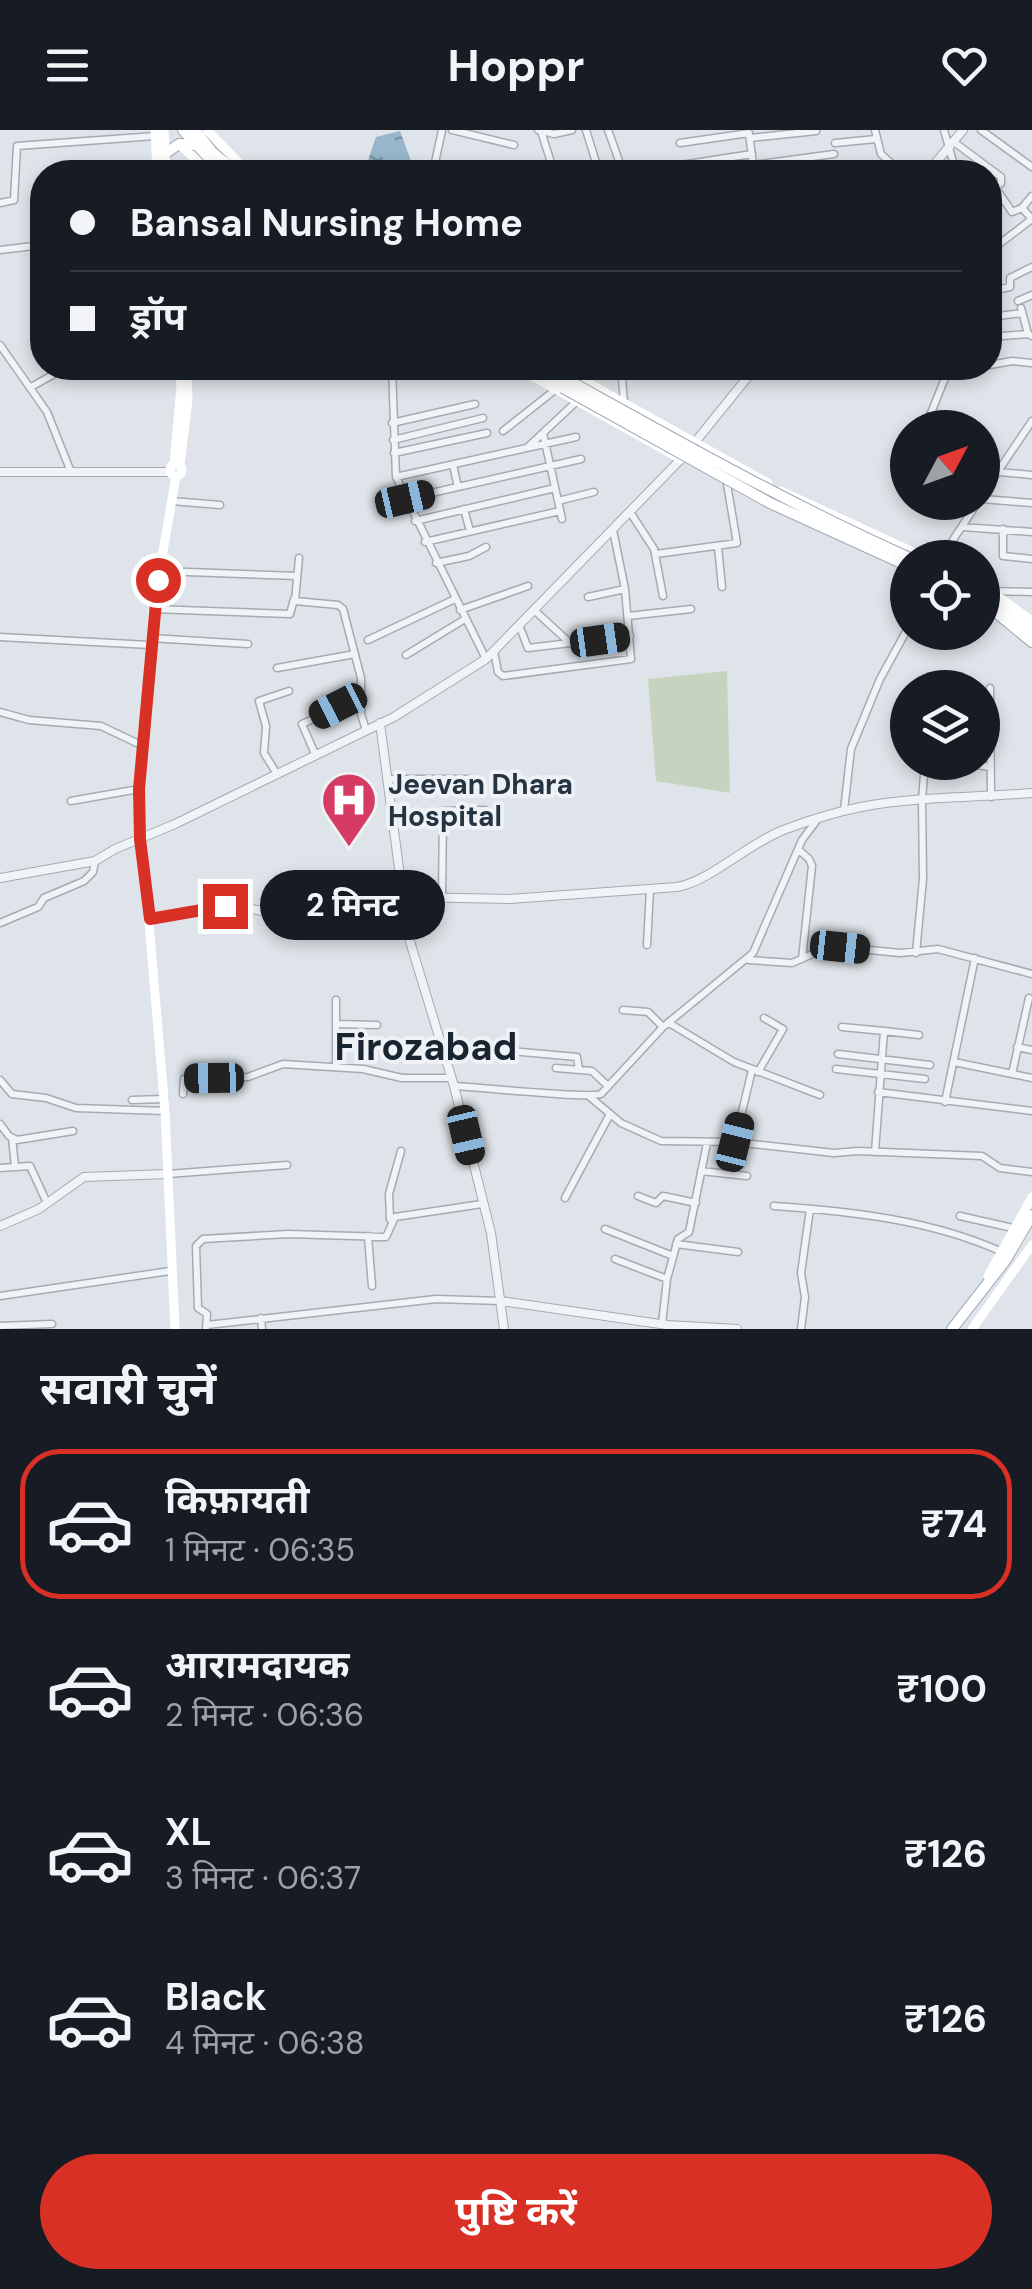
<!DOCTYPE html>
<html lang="hi">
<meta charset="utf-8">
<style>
:root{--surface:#171b24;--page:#242831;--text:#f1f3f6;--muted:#9ea1a6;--line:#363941;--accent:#d93025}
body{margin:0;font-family:"DM Sans","Noto Sans Devanagari",sans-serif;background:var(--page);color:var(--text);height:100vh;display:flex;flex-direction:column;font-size:38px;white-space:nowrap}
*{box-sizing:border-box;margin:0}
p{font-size:32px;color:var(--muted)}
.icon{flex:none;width:55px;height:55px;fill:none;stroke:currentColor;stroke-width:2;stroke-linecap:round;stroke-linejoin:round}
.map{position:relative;height:1199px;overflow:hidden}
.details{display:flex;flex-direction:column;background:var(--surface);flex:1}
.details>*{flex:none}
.banner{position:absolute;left:30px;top:30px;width:972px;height:220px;border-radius:40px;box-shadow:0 5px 15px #0003;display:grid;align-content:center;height:220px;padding:0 40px;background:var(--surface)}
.needle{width:65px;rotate:49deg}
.controls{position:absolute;left:890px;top:280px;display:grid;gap:20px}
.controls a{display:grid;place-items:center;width:110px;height:110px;border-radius:50%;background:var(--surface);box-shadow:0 5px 15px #0003;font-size:50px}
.end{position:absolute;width:45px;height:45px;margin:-22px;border:12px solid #d93025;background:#fff;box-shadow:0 0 0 5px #fff}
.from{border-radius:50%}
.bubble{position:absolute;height:70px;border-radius:35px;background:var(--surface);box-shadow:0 5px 15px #0003;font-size:32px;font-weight:700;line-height:70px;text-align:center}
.car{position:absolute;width:30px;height:60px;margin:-30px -15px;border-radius:12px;box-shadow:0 0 8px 2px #0007;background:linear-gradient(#222 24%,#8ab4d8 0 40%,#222 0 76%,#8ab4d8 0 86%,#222 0)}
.banner b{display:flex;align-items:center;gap:35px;height:95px;font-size:38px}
.banner b+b{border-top:2px solid var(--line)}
.banner i{width:25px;height:25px;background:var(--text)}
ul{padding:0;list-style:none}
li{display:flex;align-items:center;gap:30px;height:150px;margin:0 20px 15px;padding:0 20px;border:5px solid transparent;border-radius:40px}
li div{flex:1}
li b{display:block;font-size:38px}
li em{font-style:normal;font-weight:700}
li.selected{border-color:var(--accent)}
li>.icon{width:90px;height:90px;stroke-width:1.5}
h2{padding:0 40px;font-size:45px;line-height:120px}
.cta{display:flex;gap:20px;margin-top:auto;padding:20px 40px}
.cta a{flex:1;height:115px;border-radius:60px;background:var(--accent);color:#fff;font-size:40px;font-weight:700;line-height:115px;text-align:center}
header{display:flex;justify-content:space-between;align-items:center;height:130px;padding:0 40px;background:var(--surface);font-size:45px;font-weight:700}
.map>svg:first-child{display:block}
.pitch{fill:#c6d3bf}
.water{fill:url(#water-ripples)}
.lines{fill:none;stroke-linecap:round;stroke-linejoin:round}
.minor-casing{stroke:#a3abb3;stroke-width:9}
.tertiary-casing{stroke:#a3abb3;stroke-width:10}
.primary-casing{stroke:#9da9b5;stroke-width:12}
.minor{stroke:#f1f4f7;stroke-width:6}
.tertiary{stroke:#f1f4f7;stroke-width:8}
.secondary{stroke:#fff;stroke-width:9}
.primary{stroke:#fff;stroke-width:10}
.primary-bridge-casing{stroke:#9da9b5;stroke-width:12;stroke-linecap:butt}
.primary-bridge{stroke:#fff;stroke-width:10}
.route{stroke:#d93025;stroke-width:12}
.labels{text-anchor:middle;stroke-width:8;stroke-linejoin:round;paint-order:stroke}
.poi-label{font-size:28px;font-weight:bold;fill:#263341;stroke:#eef2f6;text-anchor:start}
.district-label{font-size:38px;font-weight:bold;fill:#192431;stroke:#eef2f6}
</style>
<header><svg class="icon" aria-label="menu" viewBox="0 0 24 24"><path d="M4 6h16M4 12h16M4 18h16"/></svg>Hoppr<svg class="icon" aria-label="heart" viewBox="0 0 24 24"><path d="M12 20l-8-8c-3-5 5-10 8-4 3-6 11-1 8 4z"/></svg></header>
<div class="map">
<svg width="1032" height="1199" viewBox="0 0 1032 1199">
<defs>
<pattern id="water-ripples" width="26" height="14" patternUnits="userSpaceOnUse" patternTransform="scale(2.5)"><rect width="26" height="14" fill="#97b6cb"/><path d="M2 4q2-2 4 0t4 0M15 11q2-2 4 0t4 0" fill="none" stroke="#7b95a6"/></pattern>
</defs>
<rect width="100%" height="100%" fill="#dee4e9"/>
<!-- pitch -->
<path class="pitch" d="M727,541L730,663L656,651L648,549Z"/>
<!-- water -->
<path class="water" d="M400,1L415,42H374L366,36L376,7Z"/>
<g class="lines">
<!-- minor casing -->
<g class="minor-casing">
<path id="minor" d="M452,0L514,15
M538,0L554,4L572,0
M586,0L599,42
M608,0L623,42
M875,0L881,24L901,42
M944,0L956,42
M981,0L1032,37
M541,1L554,42
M749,4L754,42
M750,8L816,1
M954,12L1001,47V53L990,61
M680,13L749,3
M835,13L876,9
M753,35L834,24
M433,42L442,0
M568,42L595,33
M636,42L752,24
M995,57L1012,82L1022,78
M1032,66L1022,78L1032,89
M0,73L14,70L17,16L155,6
M0,120L42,115
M990,121L1032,89
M990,161L1010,157V148L1032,137
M1018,171L1032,165
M1021,178L1028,204L1032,206
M990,187L1022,183
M990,207L1028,204
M0,215L47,282L71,342
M990,235L1012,231L1032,233
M392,238L396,347L486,529
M621,238L624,272
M737,238L744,250
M958,238H979
M391,245L428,238
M622,246L682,242
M31,257L65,238L74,245L87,238
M392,293L475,274
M925,298L949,238
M503,301L555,260
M543,303L562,389
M393,310L483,288
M529,316L576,272
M394,323L487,303
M453,335L458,357
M999,342L1032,345
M396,347L576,307
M982,365L1032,291
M405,369L581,329
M982,369L1032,373
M172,371L220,375
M558,371L594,362
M464,379L470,401
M630,382L654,419L663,466
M415,391L555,358
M962,397L1032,402
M1003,399V426L1032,429
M425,412L560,381
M718,417L722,457
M656,424L737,413L727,354
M299,428L295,471L338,475L343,479L361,548V584L366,600
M941,428L978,372
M436,433L469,426L486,417
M160,441L297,446
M993,461L1032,462
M588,467L625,459
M153,479L290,484L294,469
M460,480L528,456
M534,480L570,513
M628,486L691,479
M519,495L528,518L630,506
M0,507L150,515
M151,508L248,514
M368,510L455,469
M494,521L498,542L503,546L631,529L625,459L613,400
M406,525L465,489
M277,538L355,524
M990,558L991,667
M0,582L29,590L101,596L141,615
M315,624L302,594L362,567
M955,632L990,637
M277,644L264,623L266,596L259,571L289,561
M388,649H470
M71,671L139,659
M844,680L851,619L880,549L908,498
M799,720L809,729L812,736L802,829
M442,768L443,681L485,680
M0,793L38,777L44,768L84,751L93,742L95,731
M647,815L650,759
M916,823L923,749L922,670L925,632
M749,830L792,833L824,819L840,817L900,823L938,819L1032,844
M623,880L648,882L663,897
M669,893L734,932L820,965
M336,894L377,895
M842,897L884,901L875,1022
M884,901L919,905
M1017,917L1032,920
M501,920L577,927L579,939
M838,924L930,935
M954,932L1032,948
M336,937V870
M556,938L592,941L608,956
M836,939L925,949
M758,942L783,899L764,888
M1012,944L1029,868
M0,950L12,964L46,968L76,978L165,981
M454,956C478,957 588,969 601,964L663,897L753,823L802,710L817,690
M878,962L1032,981
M183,964L184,949L248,947L283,934L363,939L402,948H452
M590,967L621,993L661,1011L735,1012L834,1023L858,1021L982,1026L1000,1038L1032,1042
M132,970L164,969
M945,972L975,828
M0,994L9,1006L17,1010L73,1001
M12,1008L15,1036
M735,1011L752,940
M0,1038L30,1036L47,1073
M701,1041L747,1046
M168,1044L287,1035
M638,1066L656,1073L663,1066L696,1073
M565,1068L609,986
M774,1076C850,1081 932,1090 1002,1122
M960,1086L1017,1099
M390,1089L389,1064L401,1021
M605,1099L673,1126
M368,1106L372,1156
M676,1114L738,1122
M615,1129L667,1149
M0,1166L170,1141
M261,1188L262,1199
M662,1194L667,1149L678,1109L689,1102L707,1013
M207,1195L436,1169L501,1171
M0,1196L52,1194
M206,1199L207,1184L198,1178L196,1116L203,1109L288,1104L386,1107L395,1087L482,1074
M801,1199L805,1167L801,1143L810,1079"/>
</g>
<!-- tertiary casing -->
<g class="tertiary-casing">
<path id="tertiary" d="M928,42L963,0
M692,316L755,238
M0,342H170
M380,593L403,769
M0,748L95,731L115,719L175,694L394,587L486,529L683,327
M398,772L454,956L491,1103L504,1199
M150,789L231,775L289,786L362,784L383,779L411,767L509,769L677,757C711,751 748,713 786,699C810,690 836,682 861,677C917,666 975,668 1032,663
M0,1096L39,1079L84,1047L168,1044
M501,1171L667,1195L737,1199"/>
</g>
<!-- primary casing -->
<g class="primary-casing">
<path id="primary" d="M183,0L222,42
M195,0L213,23L237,42
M163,25L179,14L194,15
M530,238L563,258
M547,238L566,249
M982,462L1032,501
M982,471L1032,512
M952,1199L1005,1131L1032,1085"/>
</g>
<!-- minor -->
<use href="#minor" class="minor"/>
<!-- tertiary -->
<use href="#tertiary" class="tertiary"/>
<!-- secondary -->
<path class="secondary" d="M155,0L157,42
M164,0L166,42
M207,0L248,42
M179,14L209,42
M518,238L681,329
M561,238L768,353
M170 340a6 6 0 1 1 12 0a6 6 0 1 1-12 0Z
M174,334L181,257L179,238
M180,335L188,270L187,238
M781,361L926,428
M982,455L1032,491
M988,1146L1032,1067
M175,1199L165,981L139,676L153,479L176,346
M972,1199L1032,1115"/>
<!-- primary -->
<use href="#primary" class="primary"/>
<!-- primary-bridge casing -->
<g class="primary-bridge-casing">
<path id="primary-bridge" d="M566,249C680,312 791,375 910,428
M563,258L770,373L908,436"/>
</g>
<!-- primary-bridge -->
<use href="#primary-bridge" class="primary-bridge"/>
</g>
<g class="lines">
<!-- route -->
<path class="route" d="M158,450L139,659L140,709L150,789L225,776"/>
</g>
<!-- icons -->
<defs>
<g id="hospital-pin" transform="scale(2.875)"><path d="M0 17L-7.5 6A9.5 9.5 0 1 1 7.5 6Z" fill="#d63b64" stroke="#eef2f6"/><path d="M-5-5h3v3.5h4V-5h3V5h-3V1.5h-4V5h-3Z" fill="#fff"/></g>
</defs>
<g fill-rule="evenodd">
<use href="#hospital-pin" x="349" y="670"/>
</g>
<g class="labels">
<!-- poi labels -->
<g class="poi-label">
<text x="388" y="664">Jeevan Dhara<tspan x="388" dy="32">Hospital</tspan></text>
</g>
<!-- district labels -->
<g class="district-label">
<text x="426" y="930">Firozabad</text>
</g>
</g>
</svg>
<div class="controls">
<a><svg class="needle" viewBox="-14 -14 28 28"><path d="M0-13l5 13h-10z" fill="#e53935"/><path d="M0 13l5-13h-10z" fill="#9ea1a6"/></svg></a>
<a><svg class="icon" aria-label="locate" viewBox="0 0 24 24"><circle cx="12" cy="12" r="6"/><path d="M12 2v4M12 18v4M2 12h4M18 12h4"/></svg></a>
<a><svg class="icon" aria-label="layers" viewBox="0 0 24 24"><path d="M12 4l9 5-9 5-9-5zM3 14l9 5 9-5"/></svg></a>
</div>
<i class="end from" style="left:158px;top:450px"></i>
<i class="end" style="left:225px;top:776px"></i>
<div class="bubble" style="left:260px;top:740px;width:185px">2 मिनट</div>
<i class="car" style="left:405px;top:369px;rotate:77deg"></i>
<i class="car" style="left:600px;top:510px;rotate:82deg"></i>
<i class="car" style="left:338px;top:576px;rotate:243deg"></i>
<i class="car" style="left:840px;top:817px;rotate:96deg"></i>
<i class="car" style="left:214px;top:948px;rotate:269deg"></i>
<i class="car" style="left:466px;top:1005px;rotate:167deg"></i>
<i class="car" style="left:735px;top:1012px;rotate:14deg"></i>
<div class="banner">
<b><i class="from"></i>Bansal Nursing Home</b>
<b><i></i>ड्रॉप</b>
</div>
</div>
<section class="details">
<h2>सवारी चुनें</h2>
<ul>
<li class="selected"><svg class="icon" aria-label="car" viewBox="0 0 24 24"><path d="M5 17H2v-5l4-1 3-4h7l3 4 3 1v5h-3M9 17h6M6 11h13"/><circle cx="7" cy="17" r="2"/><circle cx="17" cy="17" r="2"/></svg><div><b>किफ़ायती</b><p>1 मिनट · 06:35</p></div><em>₹74</em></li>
<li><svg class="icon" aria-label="car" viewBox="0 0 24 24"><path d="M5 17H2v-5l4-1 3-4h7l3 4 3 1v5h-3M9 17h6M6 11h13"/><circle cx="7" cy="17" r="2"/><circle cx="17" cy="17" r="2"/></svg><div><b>आरामदायक</b><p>2 मिनट · 06:36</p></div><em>₹100</em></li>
<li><svg class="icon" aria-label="car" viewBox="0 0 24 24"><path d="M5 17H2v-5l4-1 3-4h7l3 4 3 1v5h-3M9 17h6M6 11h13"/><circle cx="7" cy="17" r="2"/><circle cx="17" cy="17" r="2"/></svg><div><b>XL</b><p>3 मिनट · 06:37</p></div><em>₹126</em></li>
<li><svg class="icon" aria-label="car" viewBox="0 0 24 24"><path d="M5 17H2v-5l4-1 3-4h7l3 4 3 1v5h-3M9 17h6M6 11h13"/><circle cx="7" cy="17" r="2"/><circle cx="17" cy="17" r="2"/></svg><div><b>Black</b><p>4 मिनट · 06:38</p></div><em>₹126</em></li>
</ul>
<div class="cta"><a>पुष्टि करें</a></div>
</section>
